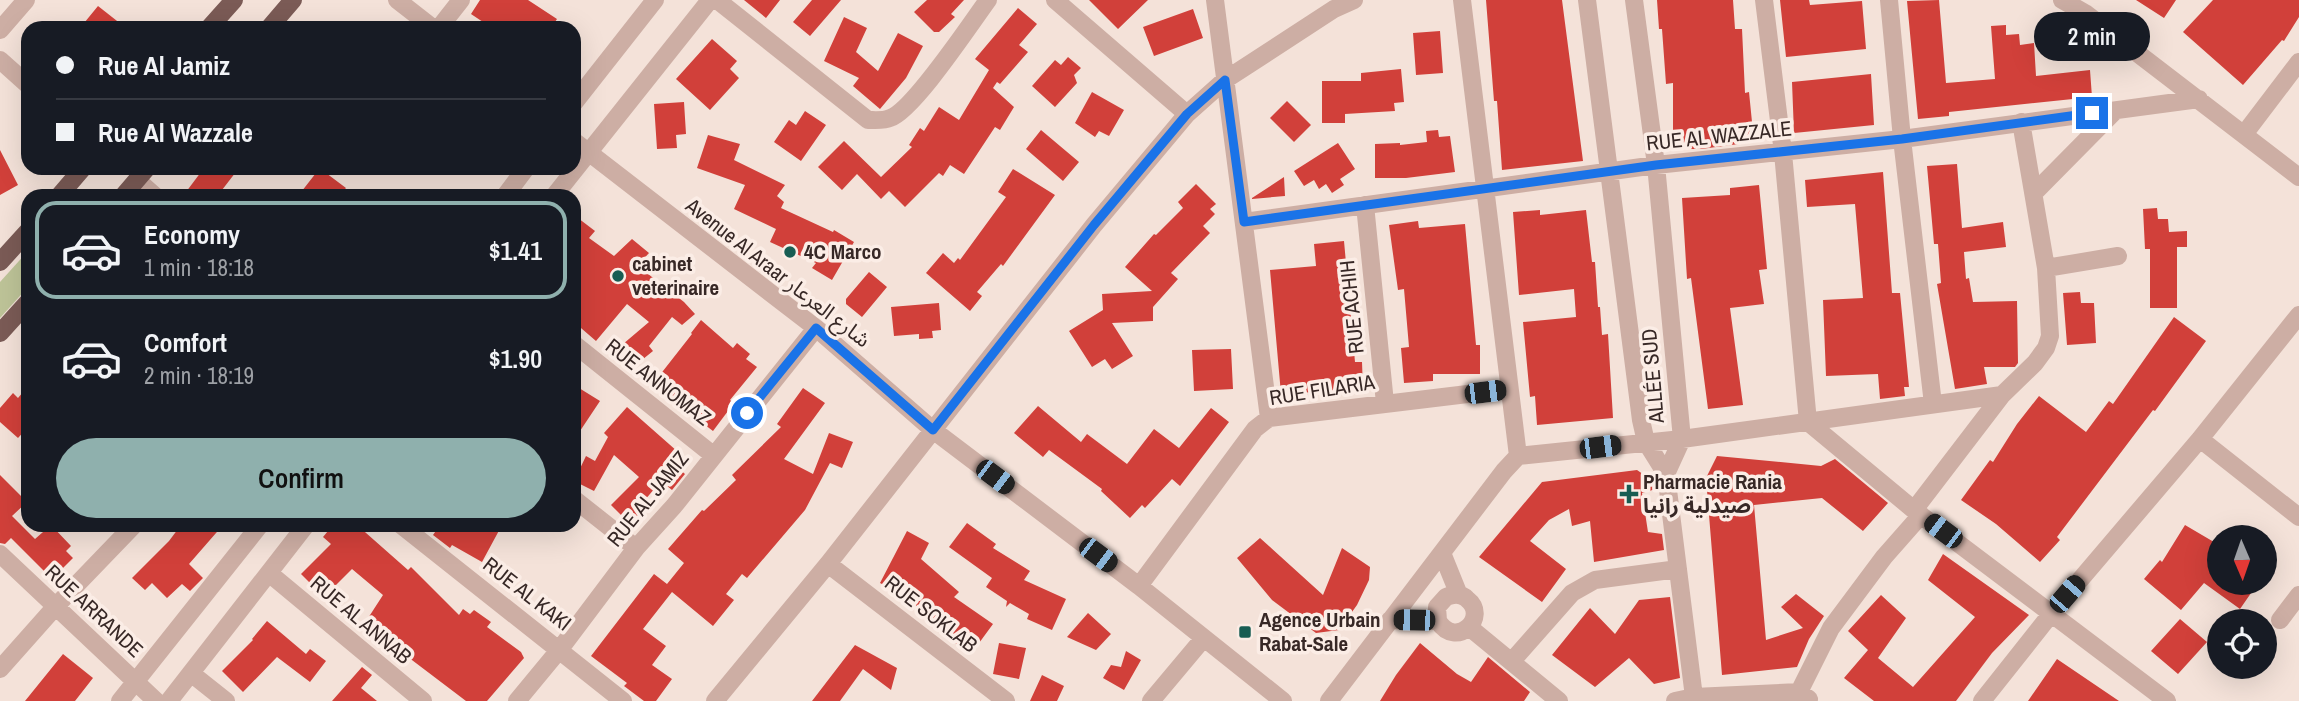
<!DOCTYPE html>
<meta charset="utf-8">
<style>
:root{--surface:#171b24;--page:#20242c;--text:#f1f3f6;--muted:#9ea1a6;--line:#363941;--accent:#8fb0ad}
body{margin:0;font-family:"Archivo Narrow","Noto Sans Arabic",sans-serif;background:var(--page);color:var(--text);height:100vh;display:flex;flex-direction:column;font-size:26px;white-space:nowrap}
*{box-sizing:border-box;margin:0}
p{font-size:23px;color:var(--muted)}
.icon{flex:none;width:38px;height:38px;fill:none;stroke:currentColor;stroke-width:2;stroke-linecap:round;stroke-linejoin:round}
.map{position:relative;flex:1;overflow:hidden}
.side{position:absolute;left:21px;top:189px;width:560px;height:343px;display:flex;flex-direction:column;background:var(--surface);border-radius:21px;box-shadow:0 7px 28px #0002}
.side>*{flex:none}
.hud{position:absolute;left:21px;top:21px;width:560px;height:154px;border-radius:21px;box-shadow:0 7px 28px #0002;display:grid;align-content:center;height:154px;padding:0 35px;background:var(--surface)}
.needle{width:46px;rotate:178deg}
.fabs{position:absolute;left:2207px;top:525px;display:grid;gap:14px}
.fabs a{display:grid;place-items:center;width:70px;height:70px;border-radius:50%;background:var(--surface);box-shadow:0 7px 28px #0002;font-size:35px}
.end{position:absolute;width:32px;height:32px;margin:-16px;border:9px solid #1a73e8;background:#fff;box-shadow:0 0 0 4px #fff}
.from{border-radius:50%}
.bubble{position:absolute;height:49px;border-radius:24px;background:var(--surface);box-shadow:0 7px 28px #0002;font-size:23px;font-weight:600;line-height:49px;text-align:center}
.car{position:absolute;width:21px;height:42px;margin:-21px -10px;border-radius:9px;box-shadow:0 0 5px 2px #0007;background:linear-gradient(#222 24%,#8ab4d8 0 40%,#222 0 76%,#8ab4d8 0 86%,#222 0)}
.hud b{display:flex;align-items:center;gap:24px;height:66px;font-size:26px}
.hud b+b{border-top:2px solid var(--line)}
.hud i{width:18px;height:18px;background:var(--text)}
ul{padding:12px 0 0;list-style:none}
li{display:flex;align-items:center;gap:21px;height:98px;margin:0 14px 10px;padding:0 21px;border:4px solid transparent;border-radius:21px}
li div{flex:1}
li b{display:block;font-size:26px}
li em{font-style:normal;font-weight:600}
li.active{border-color:var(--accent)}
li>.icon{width:63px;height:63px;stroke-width:1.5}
.primary-button{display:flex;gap:14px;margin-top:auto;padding:14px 35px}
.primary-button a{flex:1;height:80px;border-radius:42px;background:var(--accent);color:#111;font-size:28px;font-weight:600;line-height:80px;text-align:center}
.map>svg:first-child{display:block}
.green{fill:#bec498}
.building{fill:#d1403a}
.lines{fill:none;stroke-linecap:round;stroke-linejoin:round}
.minor{stroke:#cdaea4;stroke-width:18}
.major{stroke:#7b5b56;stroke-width:18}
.route{stroke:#1a73e8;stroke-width:9}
.poi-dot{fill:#185d53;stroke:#fbede6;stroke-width:2.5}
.labels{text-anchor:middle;stroke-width:7;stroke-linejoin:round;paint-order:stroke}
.street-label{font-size:21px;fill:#372826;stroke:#fbede6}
.poi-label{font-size:21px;font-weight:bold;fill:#372826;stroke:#fbede6;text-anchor:start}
</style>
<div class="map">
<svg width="2299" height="701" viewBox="0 0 2299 701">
<rect width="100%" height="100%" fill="#f4e2d9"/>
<!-- green -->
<path class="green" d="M28,251V287L0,318V282Z"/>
<!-- building -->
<path class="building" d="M480,0H528L557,19L551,28H492L471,14Z
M744,0H780L766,18Z
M812,0H841L810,36L793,22Z
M927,0H964L951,14L955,17L939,32H934L914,12Z
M1089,0H1148L1118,29Z
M1486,0H1562L1583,161L1502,170L1497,101H1494Z
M1657,0H1733L1735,29H1742L1745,93L1749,92L1754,142L1701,149H1673V83L1666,84L1662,29H1659Z
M1780,0H1809L1810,5L1862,1L1866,49L1786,57Z
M1939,0L1946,83L1995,79L1991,26L2006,25V35L2019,34L2020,45L2034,43L2036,76L2090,70L2092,97L1949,112V116L1918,119L1907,1Z
M2136,0H2176L2164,18Z
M2213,0H2299V17L2284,41L2282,40L2243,85L2183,32Z
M98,6L126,28H80Z
M1018,8L1037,24L1019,45L1028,52L1000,84L997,82L993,88L1014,107L1000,130L995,127L964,174L950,165L943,176L939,173L905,207L889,191L881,199L857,174L842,190L818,167L844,141L881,177L912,147L909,145L920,128L924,131L939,107L959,120L989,70L975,59Z
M1193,9L1203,38L1154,56L1143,27Z
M844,17L867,28L856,52L878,71L898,33L923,46L906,78L880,109L853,86L859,78L824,61Z
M1440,31L1443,73L1416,75L1413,33Z
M712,39L737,61L730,69L739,78L710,110L676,79Z
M1068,57L1081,68L1074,75L1077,83L1055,107L1032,86L1055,60L1061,65Z
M1401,69L1404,102L1394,103L1395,111L1345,114V123H1322V81H1361V73Z
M1871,74L1874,125L1794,133L1792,82Z
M1092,92L1124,110L1109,136L1099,131L1095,137L1075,123Z
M1287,101L1311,125L1294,142L1270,118Z
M684,102L686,134L676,135L677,148L657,149L654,104Z
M805,111L826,125L801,161L774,142L789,120L796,125Z
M1041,130L1079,162L1063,181L1026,149Z
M1438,130L1439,137L1450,136L1455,172L1406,178H1375V144L1400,143V145L1427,142L1426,131Z
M708,135L740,144L734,160L785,185L777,196L784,202L781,208L833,232L834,230L854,242L832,280L812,268L816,263L770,242L776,229L734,209L745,185L697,168Z
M1338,143L1355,169L1340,179L1344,185L1332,193L1326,184L1319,189L1314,180L1304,186L1294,171Z
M0,150L18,185L0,195Z
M1957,164L1962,228L2003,222L2006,247L1964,252L1966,279L1969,278L1973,302L2017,301L2018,363L2015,367H1984L1987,384L1955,389L1937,284L1941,283L1938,244H1934L1927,166Z
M204,168H239L222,190V196H183Z
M1013,169L1055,195L1003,266L1001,264L977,292L982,296L970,311L926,273L943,253L954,263L958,258L960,260L1006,197L998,192Z
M1883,172L1892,293H1900L1909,387H1904L1905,396L1880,399L1878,374L1826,376L1823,300L1863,298L1855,204L1807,207L1805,180Z
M316,173H326L346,188L339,196H298Z
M1284,177L1285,196L1252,199V198Z
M1196,184L1216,204L1210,209L1215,214L1203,226L1210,233L1171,273L1178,279L1153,307V321L1112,323L1133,356L1112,369L1105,359L1092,367L1069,331L1103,310L1102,294L1152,291L1125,267L1154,234L1156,235L1183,208L1178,202Z
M1759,185L1767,269L1759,270L1764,304L1730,308L1743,405L1708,409L1691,278L1687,279L1682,198L1730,195V188Z
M2157,208L2158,219H2168L2169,232L2187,231V247H2177V308H2150V249H2145L2143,209Z
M1540,210V215L1586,210L1592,262H1595L1598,307H1600L1602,335L1608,334L1613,418L1537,425L1535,396L1530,397L1523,322L1576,317L1574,289L1519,295L1513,212Z
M574,215L595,231L589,238L614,256L632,239L649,253L639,264L645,269L643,270L684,302L695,314L682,325L672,317L649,346L653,351L632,368L616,350L649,322L627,304L596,341L574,322Z
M1418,221L1419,228L1465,224L1476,345H1480V374H1433V381L1404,383L1401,348L1409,347L1404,289L1398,290L1389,225Z
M1344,241L1355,362H1362L1363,389L1281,394L1270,270L1316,266L1314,244Z
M869,272L887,287L862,317L846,304V299Z
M2080,292L2081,303H2094L2096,343L2067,345L2063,293Z
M939,303L941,330L932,331L933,338L919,339V334L894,336L891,307Z
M2174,317L2206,341L2155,411L2153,410L2057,537L2060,540L2040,562L1996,524L1961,500L1990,460L1993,462L2017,424L2039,396L2086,432L2109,401L2113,404Z
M701,320L733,348L737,343L750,354L746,359L757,367L730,400L734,403L713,431L652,385L692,334L691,333Z
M1231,349L1233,389L1194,391L1192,350Z
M28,386V427L18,438L0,422V408L13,393L18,398Z
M579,388L600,401L574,440V396Z
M803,388L825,403L784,459L813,474L829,433L853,442L842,468L830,463L805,510L747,578L742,574L726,594L734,600L713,626L672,592L643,629L666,646L652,665L672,679L656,701H644L624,686L627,683L591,656L654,574L667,584L684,563L668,549L702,510L704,511L736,480L732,475L781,427L777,424Z
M1038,406L1081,442L1087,434L1127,464L1154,429L1179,448L1211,408L1229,422L1180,486L1172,479L1145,508L1142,505L1130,518L1101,491L1102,489L1049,450L1043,457L1014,433Z
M627,407L686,459L678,468L685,474L672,490L661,481L644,501L648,505L630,524L611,505L639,477L614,455L594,491L574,481L586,456L595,461L608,437L604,433Z
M1717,456L1821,466L1835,459L1888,503L1863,531L1822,498L1754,505L1766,640L1803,628L1781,607L1796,594L1824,616L1809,639L1797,667L1722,675L1706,478Z
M1637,470L1656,483V489L1642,493L1648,532L1662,534L1664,550L1594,562L1590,521L1572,526L1569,509L1549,520L1530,541L1566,569L1542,602L1479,557L1542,482Z
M0,475L27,502L12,516L35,539L51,525L71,546L66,551L73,558L52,579L11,538L5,544L0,543Z
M967,523L996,544L993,548L1030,571L1024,580L1066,599L1052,630L1027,619L1029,614L1010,603L1006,607L1007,601L986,587L992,578L949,547Z
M181,525H223L189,564L203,578L190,591L182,584L167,598L152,583L145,590L132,578L169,541Z
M333,525H357L408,570L411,567L459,615L463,609L470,614L474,610L491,622L487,627L521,652L524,658L487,701H466L404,654L401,659L379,643L381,641L361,629L383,595L352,569L324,597L301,574L331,544L323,537Z
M440,525H502L482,562L452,545L450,548L433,535Z
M2185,525L2219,545V583H2258L2240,609L2204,583L2181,610L2144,579L2160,560L2162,562Z
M907,531L929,543L921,559L959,592L954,597L993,624L971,654L947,637L949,634L905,596L880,583Z
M1260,538L1323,595L1342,548L1370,567L1369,580L1357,605L1339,630L1316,633L1272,600L1237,558Z
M1943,554L2029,615L1992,653L1956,701H1874L1844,678L1868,650L1848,631L1881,595L1906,618L1878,658L1913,687L1975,617L1928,580Z
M1670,597L1680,678L1654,684L1629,658L1595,687L1552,655L1590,608L1615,634L1639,600Z
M1088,613L1111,634L1096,650L1067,637Z
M2180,619L2207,642L2178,674L2151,651Z
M267,621L306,654L310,649L326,661L310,682L277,657L243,692L222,671L253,640L252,639Z
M999,643L1026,648L1019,679L993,674Z
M1420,643L1457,674L1471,682L1488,657L1530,692L1524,701H1380L1396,675Z
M855,645L897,668L891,690L863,669L840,701H812Z
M1126,651L1141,660L1124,690L1103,678L1111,665L1121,667Z
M63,654L93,678L75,701H25Z
M2057,659L2119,701H2028Z
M362,667L372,675L361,688L377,701H332Z
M1042,675L1064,686L1057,701H1030Z"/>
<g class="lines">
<!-- minor -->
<path class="minor" d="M397,0L433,28
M717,0L868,120C875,120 884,121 890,118C913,111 971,23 988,0
M1055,0L1187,114
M1215,0L1269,418
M1462,0L1518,456
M1587,0L1641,420L1646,442L1666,474L1694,697
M1634,0L1656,165L1682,439L1666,474
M1764,0L1783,153L1808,422L1914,510L2167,701
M1889,0L1902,139L1933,404
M2062,0L2085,13L2299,177
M439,28L461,0
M0,30L26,0
M0,60L28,85
M574,103L655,0
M2245,133L2299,62
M574,141L816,328L933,430L1139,586L1283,701
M137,180L155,196
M2034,193L2115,111
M505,196L526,168
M554,196L710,0
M1365,205L1385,403
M1244,222L1656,165L1902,139L2199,99
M2046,268L2118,256
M574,344L713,455
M2200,439L2299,517
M574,499L636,548
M1914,510L2002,395L2035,363L2046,348L2050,336L2046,268L2021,122
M401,525L623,701
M1442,553L1459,595
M0,554L156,701
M828,564L1006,701
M270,574L423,701
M1139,586L1255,429L1269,418L1509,389
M1390,620L1438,621C1456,650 1490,617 1467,599C1461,593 1453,594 1446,597L1437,607L1438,621
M2280,620L2299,595
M1469,627L1559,701
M1512,661L1572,593L1595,580L1678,569
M0,669L56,606L134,525
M192,674L226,701
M120,701L260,525
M169,701L306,525
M517,701L560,649L636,548L674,506L816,328
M715,701L828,564L1094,225L1187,114L1225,80L1334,9L1354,0
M1151,701L1203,639
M1329,701L1504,471L1518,456L1682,439L2002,395
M1675,701L1694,697L1799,692L1809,699
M1801,701L1799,692L1831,628L1884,557L1921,515
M1982,701L2051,614L2200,439L2299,315"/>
<!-- major -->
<path class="major" d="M209,28L234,0
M269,28L293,0
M59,196L83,168
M123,196L147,168
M0,262L28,231
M0,333L28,302"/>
</g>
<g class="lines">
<!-- route -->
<path class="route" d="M747,413L816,328L933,430L1094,225L1187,114L1225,80L1244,222L1656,165L1902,139L2092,113"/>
</g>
<!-- markers -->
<g class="poi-dot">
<circle cx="790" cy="252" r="7"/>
<circle cx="618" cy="276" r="7"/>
<path d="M1625.5 483.5h7v7h7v7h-7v7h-7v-7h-7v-7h7z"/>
<rect x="1238" y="625" width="14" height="14" rx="3.5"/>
</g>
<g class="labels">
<!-- street labels -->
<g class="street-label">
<text transform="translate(1719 136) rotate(-6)" y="7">RUE AL WAZZALE</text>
<text transform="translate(778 273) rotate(38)" y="7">Avenue Al Araar شارع العرعار</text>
<text transform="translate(1352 307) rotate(-96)" y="7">RUE ACHIH</text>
<text transform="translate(1653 376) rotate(-95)" y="7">ALLÉE SUD</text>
<text transform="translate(658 382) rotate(38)" y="7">RUE ANNOMAZ</text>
<text transform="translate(1322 390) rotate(-9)" y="7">RUE FILARIA</text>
<text transform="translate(648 499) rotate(-51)" y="7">RUE AL JAMIZ</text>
<text transform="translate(527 594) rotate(38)" y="7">RUE AL KAKI</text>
<text transform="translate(94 611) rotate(43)" y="7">RUE ARRANDE</text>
<text transform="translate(931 614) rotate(38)" y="7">RUE SOKLAB</text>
<text transform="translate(361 620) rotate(40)" y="7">RUE AL ANNAB</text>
</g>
<!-- poi labels -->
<g class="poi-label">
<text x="804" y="259">4C Marco</text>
<text x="632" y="271">cabinet<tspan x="632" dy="24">veterinaire</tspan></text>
<text x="1643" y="489">Pharmacie Rania<tspan x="1643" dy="24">صيدلية رانيا</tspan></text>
<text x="1259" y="627">Agence Urbain<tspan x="1259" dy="24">Rabat-Sale</tspan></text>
</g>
</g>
</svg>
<div class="fabs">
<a><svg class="needle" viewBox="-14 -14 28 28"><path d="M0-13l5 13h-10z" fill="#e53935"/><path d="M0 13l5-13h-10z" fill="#9ea1a6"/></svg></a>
<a><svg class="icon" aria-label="locate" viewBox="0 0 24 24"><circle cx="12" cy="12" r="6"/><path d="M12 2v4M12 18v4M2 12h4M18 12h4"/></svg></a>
</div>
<i class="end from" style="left:747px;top:413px"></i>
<i class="end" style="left:2092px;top:113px"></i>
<div class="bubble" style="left:2034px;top:12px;width:116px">2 min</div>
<i class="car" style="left:1485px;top:392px;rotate:83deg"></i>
<i class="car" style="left:1600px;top:447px;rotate:83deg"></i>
<i class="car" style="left:995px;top:477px;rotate:127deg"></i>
<i class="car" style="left:1943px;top:531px;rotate:307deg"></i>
<i class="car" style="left:1098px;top:555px;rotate:127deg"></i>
<i class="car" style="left:2067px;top:594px;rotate:41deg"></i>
<i class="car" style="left:1414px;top:620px;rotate:271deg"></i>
<div class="hud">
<b><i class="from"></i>Rue Al Jamiz</b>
<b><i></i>Rue Al Wazzale</b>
</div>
<section class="side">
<ul>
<li class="active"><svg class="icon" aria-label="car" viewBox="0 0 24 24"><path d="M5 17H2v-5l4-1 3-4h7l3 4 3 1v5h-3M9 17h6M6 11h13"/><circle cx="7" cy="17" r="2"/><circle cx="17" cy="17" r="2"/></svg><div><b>Economy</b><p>1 min · 18:18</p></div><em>$1.41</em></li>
<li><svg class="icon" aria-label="car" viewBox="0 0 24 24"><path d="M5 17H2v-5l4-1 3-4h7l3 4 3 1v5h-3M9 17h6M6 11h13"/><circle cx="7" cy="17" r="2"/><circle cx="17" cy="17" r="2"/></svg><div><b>Comfort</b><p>2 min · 18:19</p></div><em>$1.90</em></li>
</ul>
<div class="primary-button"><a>Confirm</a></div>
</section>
</div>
